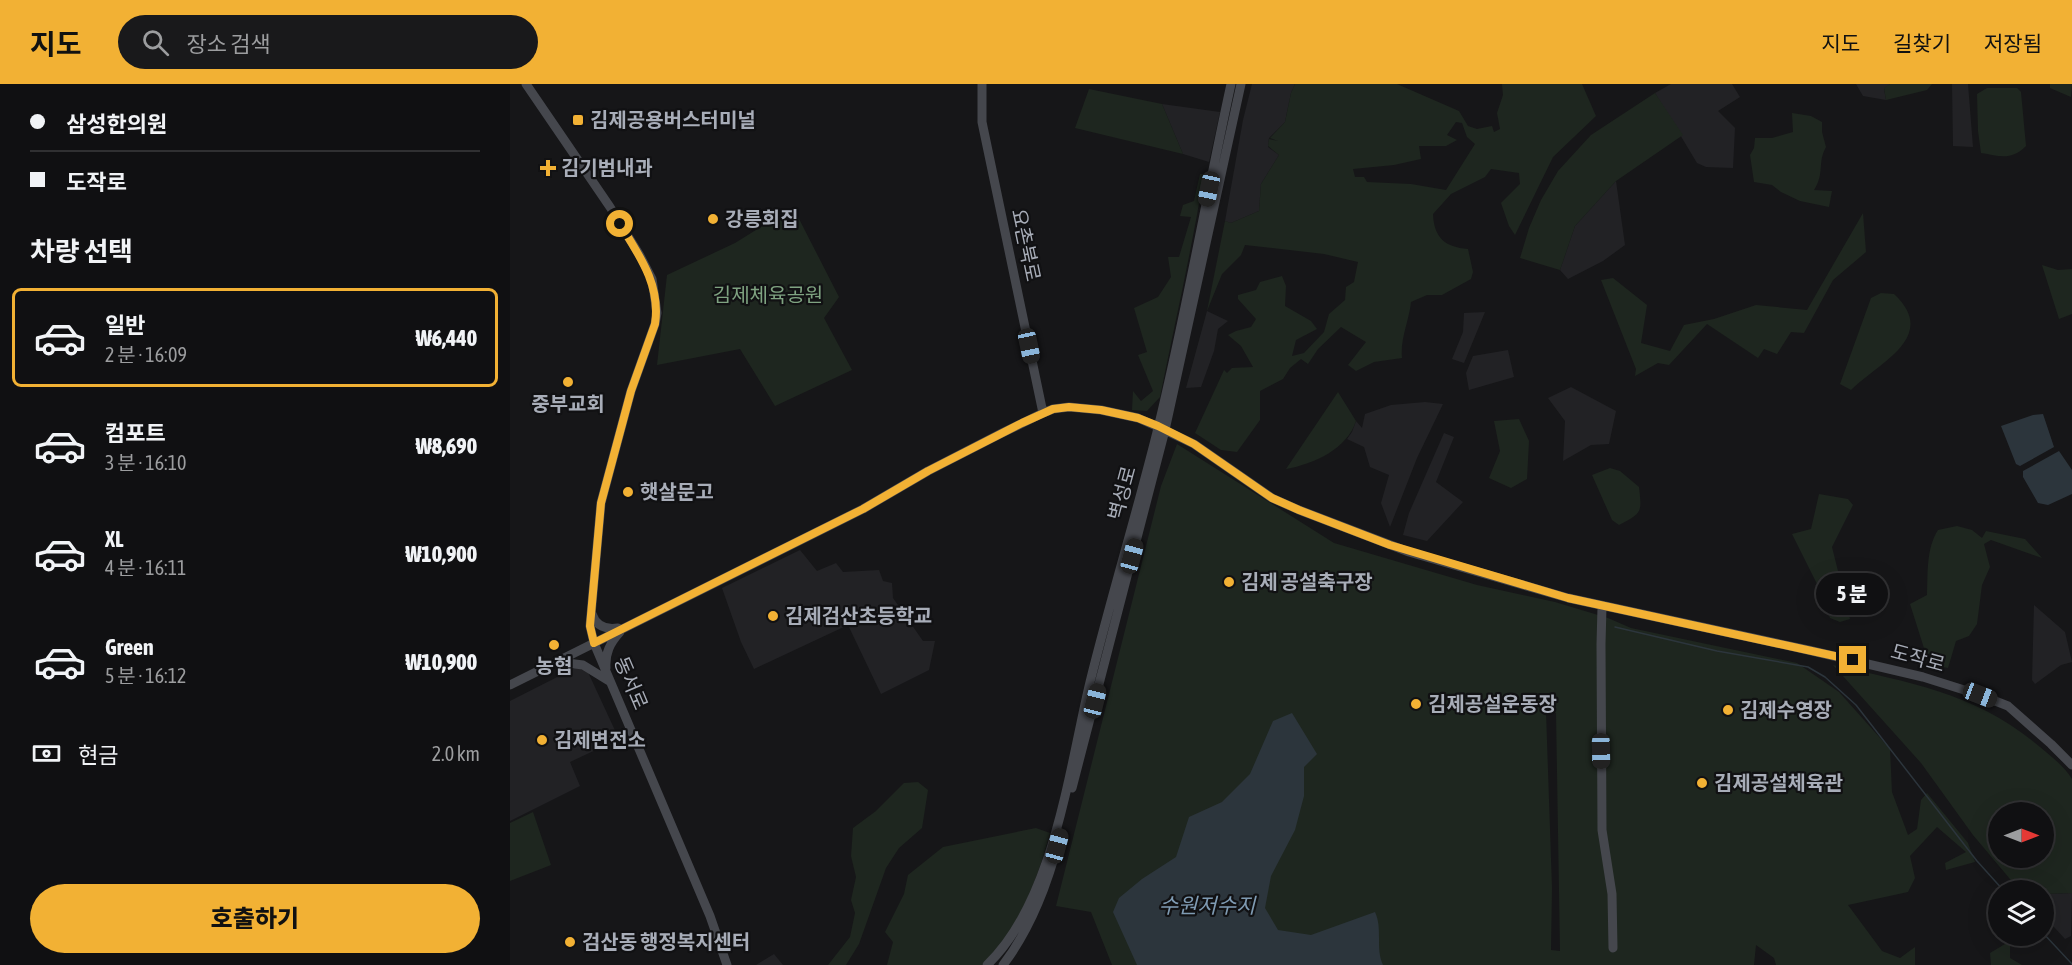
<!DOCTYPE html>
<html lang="ko">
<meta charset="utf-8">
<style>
:root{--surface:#101012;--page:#19191b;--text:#f1f3f6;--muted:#9c9d9f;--line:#303032;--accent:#f2b134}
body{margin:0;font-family:"Asap Condensed","Noto Sans KR",sans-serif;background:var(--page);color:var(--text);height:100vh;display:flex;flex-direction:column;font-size:22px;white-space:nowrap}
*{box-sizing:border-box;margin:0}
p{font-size:20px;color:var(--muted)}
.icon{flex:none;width:33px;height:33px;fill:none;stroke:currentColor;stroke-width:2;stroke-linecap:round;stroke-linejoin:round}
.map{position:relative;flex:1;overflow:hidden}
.sheet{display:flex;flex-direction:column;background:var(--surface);width:510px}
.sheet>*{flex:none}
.guide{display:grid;align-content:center;height:132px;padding:0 30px;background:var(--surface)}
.needle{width:39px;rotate:90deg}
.controls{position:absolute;left:1478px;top:718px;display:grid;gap:12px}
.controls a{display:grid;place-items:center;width:66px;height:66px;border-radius:50%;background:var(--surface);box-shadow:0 6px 24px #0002,0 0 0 2px var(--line);font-size:30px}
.end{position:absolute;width:27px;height:27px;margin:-14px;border:8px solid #f2b134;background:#111;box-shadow:0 0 0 3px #111}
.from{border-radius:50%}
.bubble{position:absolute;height:42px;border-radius:21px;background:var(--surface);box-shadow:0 6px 24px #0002,0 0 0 2px var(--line);font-size:20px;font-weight:800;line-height:42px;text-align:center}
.car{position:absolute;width:18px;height:36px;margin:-18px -9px;border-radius:8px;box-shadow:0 0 4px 2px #0007;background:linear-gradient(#222 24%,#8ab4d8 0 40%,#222 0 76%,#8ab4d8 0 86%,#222 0)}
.guide b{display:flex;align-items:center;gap:21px;height:57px;font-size:22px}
.guide b+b{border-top:2px solid var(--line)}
.guide i{width:15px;height:15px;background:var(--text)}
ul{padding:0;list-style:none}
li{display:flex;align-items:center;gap:18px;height:99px;margin:0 12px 9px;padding:0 18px;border:3px solid transparent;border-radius:9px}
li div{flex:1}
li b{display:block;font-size:22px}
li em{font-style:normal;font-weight:800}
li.active{border-color:var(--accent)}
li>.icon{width:54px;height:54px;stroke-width:1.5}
h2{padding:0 30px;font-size:27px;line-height:72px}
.pay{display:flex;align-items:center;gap:15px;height:66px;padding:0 30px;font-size:22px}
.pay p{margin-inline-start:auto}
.primary-button{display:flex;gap:12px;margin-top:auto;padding:12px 30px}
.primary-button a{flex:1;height:69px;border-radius:36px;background:var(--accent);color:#111;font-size:24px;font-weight:800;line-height:69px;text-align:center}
header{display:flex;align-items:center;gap:36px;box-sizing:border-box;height:84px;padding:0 30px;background:var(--accent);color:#111}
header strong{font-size:28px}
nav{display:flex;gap:33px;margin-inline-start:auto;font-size:21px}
.search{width:420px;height:54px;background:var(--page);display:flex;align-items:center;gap:15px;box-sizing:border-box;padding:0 21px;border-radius:33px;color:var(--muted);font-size:22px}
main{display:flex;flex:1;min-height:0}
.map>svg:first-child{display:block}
.built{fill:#222225}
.green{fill:#1e261f;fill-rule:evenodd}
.water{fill:#2c353c}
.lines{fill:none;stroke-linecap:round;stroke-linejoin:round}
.stream{stroke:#2c353c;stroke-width:1.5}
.secondary{stroke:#45474d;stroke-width:9}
.route{stroke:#f2b134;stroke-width:8}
.poi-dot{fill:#f2b134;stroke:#111113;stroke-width:2}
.labels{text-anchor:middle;stroke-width:4.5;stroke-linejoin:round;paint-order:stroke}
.poi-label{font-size:20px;font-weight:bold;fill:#a8adb8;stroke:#111113;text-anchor:start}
.street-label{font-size:20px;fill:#a8adb8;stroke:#111113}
.park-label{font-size:20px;fill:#7fa381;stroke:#111113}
.water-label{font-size:21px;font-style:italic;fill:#7f9bb3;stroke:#111113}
</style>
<header>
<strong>지도</strong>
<div class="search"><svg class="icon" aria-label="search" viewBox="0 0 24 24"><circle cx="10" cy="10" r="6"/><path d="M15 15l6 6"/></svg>장소 검색</div>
<nav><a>지도</a><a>길찾기</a><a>저장됨</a></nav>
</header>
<main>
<section class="sheet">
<div class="guide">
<b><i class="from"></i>삼성한의원</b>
<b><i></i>도작로</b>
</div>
<h2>차량 선택</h2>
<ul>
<li class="active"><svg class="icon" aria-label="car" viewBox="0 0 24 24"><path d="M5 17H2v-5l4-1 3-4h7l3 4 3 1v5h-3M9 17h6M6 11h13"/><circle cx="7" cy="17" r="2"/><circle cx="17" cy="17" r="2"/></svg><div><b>일반</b><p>2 분 · 16:09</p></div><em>₩6,440</em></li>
<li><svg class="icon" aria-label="car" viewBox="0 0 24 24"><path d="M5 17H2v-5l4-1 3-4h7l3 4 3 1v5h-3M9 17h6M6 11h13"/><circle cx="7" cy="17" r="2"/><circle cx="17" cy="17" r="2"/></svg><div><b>컴포트</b><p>3 분 · 16:10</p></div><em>₩8,690</em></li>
<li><svg class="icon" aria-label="car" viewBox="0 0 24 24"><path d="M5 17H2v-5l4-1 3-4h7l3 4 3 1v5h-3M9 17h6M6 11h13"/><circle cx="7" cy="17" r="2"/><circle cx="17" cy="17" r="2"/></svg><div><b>XL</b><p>4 분 · 16:11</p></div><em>₩10,900</em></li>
<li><svg class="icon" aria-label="car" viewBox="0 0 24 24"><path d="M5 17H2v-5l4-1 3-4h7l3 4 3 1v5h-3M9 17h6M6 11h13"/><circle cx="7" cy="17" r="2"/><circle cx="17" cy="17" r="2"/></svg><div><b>Green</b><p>5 분 · 16:12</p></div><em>₩10,900</em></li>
</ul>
<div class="pay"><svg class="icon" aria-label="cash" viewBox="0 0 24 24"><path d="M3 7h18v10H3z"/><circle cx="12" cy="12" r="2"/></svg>현금<p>2.0 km</p></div>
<div class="primary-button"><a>호출하기</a></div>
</section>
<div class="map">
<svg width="1562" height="881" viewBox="0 0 1562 881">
<rect width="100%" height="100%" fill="#161618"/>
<!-- built -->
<path class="built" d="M742,0H785L781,9L775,38L759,54L758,63L769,71L751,100L749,127L721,139L715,137L733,36Z
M1161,0H1222L1230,13L1208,27L1225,44L1223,84L1196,83L1187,79L1145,9Z
M1346,0H1380L1374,5L1376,16L1353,12Z
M1442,0H1458L1463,63L1443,62Z
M652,20L710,28L699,78L673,70Z
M1106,97L1115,161L1093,177L1058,195L1050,186L1065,142Z
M697,227L718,237L708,245L704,267L691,303L676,304Z
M975,228L954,279L942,275L953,248L954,229Z
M998,266L1004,293L959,306L956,289L963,272Z
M1061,303L1106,327L1099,360L1081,361L1053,377L1055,337L1038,314Z
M915,318L933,320L907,374L880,443L871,419L879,391L860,383L854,363L837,355L842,348L846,337L852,344L855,330L881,321Z
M934,349L944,353L926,398L953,418L917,457L893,451L899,429Z
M290,466L307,487L326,479L333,488L369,486L373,497L382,499L383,514L413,557H425L419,586L371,610L338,541L244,585L231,558L212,504Z
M1524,521L1555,548L1562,578L1551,581L1525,600L1522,596Z
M65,584L77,586L109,655L60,678L70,702L0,737V617Z
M1562,809L1561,852L1555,855L1533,831V810Z
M264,870L273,881H246Z"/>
<!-- green -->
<path class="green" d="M785,0H887L949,27L958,42L967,45L982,42L984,48L990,45L987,29L993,11L992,0H1072L1086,32L1043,73L1005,151L999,142L991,119L1010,100L1009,89L981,85L975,93L941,110L923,130C924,154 935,163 958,165L963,188L961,195L932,211H917L901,218C899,237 890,255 892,274L864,278L846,287L838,281L856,258L831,243L808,265L798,280L791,275L780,284L773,295L750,307V336L727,368L711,366L685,349L714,286L717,289L722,284L743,283L731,262L718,251L726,247L741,243L746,235L728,215V211L746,206L750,198L772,192L776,202L775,222L801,237L807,245L786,256L782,272L794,269L814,248L819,230L835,216L836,203L844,198L848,178L814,170L735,161L731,171L712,190L697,227L715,137L721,139L749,127L751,100L769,71L758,62L759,55L768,57L760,54L775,38L781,9ZM946,38L952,39L957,53L965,60L936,106L901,100L857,98L854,93H845L843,85L884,81L911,75L909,62H936L947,56L937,51Z
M1380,0H1422L1417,6L1376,16L1374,4Z
M1540,0H1562L1561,13L1540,4Z
M1477,4H1507L1511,8L1516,62C1501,77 1490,72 1471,69L1468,47L1467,10Z
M579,5L652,20L673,70L565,44Z
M1145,9L1173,51L1106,97L1065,142L1050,186L1010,174L1019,144L1031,116L1048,87L1081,51Z
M1282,29L1301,32L1312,38V48L1316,63C1307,79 1315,89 1304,106L1322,107L1319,123L1290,117L1271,108L1262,101L1244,98L1240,71L1244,64L1245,54H1262L1283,48Z
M690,90H694C682,165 665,238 650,313L637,327L622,326L623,307L631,317L643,307L628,271L637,268L624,224L648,213L661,193L658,173H669L681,133L670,132L673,121L684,117Z
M285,127L329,213L314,234L342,286L265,322L230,265L147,281L157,191L225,159L259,138Z
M1353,129L1356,168L1323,196L1294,249L1281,248L1267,270L1254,265L1248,274L1197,240L1159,281L1148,279L1125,292L1126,285L1091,196L1103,194L1137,221L1131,259L1160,267L1174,241L1204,235L1246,221L1297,226Z
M1532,181L1548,186L1562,185V230L1549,235Z
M1371,209L1384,210C1430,253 1368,279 1341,306L1330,300L1361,214Z
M828,308L846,337C837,365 804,380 776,385Z
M1009,335L1019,357L1017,395L1001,404L979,394L990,367L984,337Z
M667,360L824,459L967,501L1045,518L1098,534L1121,544L1287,579L1329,608L1380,665L1382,708L1398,751L1407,745L1411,716L1417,709L1458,759L1465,778L1436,786L1435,779L1456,768L1427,743L1400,772L1405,794L1398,808L1338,821L1372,867L1390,874L1405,863V881H1266L1264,874L1246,861L1244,881H602L581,828L546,822L651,402ZM1036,627L1046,629L1050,867L1041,866L1042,804Z
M1100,384L1110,387L1129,403C1132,429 1132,429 1109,441L1102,436L1082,391Z
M1309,410L1338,415L1343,421L1322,463L1340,535L1330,538L1320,534L1307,500L1282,450L1301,445Z
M1447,442L1462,446L1472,454L1476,447L1515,455L1532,474L1481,456L1474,460L1480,483L1472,501L1467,540L1459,552L1446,557L1438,584L1419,580L1400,520L1417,511C1418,489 1416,465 1428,446Z
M1323,581C1401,599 1467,609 1530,663C1542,673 1554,682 1562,695V809L1533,810V807H1510L1463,751L1411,679ZM1488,729H1533V774H1488Z
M408,698L418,706L412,744L389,764L376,784L349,860L336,881H318L340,853L345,829L341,816L346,793L341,772L343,744L366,727L394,699Z
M23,728L41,781L0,797V739Z
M526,744L540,749C528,794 508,849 472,881H377L383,858L375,848L394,810L398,791L433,763Z
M1500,857V874L1512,881H1481L1480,869Z"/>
<!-- water -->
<path class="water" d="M1533,330L1544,363L1510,382L1506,380L1491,342L1523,331Z
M1549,367L1562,386V410L1538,421L1528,419L1513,393V387Z
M782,629L807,670L794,683V712L785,746L761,792L755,824L768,846L801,851L865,828C873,845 865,864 873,881H627L603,828L609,814L632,795L666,773L679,733L712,718L740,690L763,637Z"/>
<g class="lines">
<!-- stream -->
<path class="stream" d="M1105,543L1207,567L1298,583L1315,593L1346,621L1467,777L1494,807
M1533,849L1562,880"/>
<!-- secondary -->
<path class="secondary" d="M16,0L100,123L129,170L142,195L147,229L145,240L121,307L91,419L80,542L84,559L200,832L217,881
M472,0V38L533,329
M1092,523L1091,560L1092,746L1102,810L1103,864
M82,530C86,542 96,546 108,544
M49,578L73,581L99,597
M96,584C95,569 100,559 110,548
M0,601L353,425L418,387L492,349L533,329L543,325L559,323L591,326L628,334L648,343L684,360L762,414L789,426L899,468L1058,514L1298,566L1413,593L1470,611L1498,622L1541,660L1562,681
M562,704L655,346L731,0
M477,881C544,817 559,685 580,598C601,513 627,429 648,344C676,230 696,114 721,0
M493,881C522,843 538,798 550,753"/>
</g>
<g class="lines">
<!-- route -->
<path class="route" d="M110,140C129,171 151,201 145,240L121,307L91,419L80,542L84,559L353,425L418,387L512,339L543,325L559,323L591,326L628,334L648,342L684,360L762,414L789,426L880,461L1058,514L1343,576"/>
</g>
<!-- markers -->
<g class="poi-dot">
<rect x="62" y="30" width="12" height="12" rx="3"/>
<path d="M35 75h6v6h6v6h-6v6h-6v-6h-6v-6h6z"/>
<circle cx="203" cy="135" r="6"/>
<circle cx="58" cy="298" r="6"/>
<circle cx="118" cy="408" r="6"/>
<circle cx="719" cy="498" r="6"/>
<circle cx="263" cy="532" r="6"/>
<circle cx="44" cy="561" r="6"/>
<circle cx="906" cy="620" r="6"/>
<circle cx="1218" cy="626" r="6"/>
<circle cx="32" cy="656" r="6"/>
<circle cx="1192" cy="699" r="6"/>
<circle cx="60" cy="858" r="6"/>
</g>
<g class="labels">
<!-- poi labels -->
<g class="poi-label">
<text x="80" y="43">김제공용버스터미널</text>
<text x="51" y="91">김기범내과</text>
<text x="215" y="142">강릉회집</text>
<text x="58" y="327" text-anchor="middle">중부교회</text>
<text x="130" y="415">햇살문고</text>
<text x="731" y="505">김제 공설축구장</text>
<text x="275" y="539">김제검산초등학교</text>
<text x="44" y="589" text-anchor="middle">농협</text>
<text x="918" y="627">김제공설운동장</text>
<text x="1230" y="633">김제수영장</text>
<text x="44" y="663">김제변전소</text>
<text x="1204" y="706">김제공설체육관</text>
<text x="72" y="865">검산동 행정복지센터</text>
</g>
<!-- street labels -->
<g class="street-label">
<text transform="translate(516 161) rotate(78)" y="7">요촌북로</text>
<text transform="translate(612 409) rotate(-75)" y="7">벽성로</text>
<text transform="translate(1408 574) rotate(15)" y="7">도작로</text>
<text transform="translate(121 599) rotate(67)" y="7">동서로</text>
</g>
<!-- park labels -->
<g class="park-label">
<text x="258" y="218">김제체육공원</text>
</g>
<!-- water labels -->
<g class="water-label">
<text x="697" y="829">수원저수지</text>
</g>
</g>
</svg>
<div class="controls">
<a><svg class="needle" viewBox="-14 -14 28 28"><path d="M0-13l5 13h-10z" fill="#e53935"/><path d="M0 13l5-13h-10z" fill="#9c9d9f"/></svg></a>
<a><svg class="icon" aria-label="layers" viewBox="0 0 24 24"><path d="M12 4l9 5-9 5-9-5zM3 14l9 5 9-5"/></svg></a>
</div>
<i class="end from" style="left:110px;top:140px"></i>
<i class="end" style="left:1343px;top:576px"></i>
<div class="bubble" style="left:1306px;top:489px;width:72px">5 분</div>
<i class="car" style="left:699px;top:105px;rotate:192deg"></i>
<i class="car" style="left:519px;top:262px;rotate:168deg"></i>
<i class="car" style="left:622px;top:472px;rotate:15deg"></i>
<i class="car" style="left:1470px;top:611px;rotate:111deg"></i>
<i class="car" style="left:585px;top:617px;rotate:14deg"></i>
<i class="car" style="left:1091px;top:667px;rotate:179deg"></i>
<i class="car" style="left:547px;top:762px;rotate:15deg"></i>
</div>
</main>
